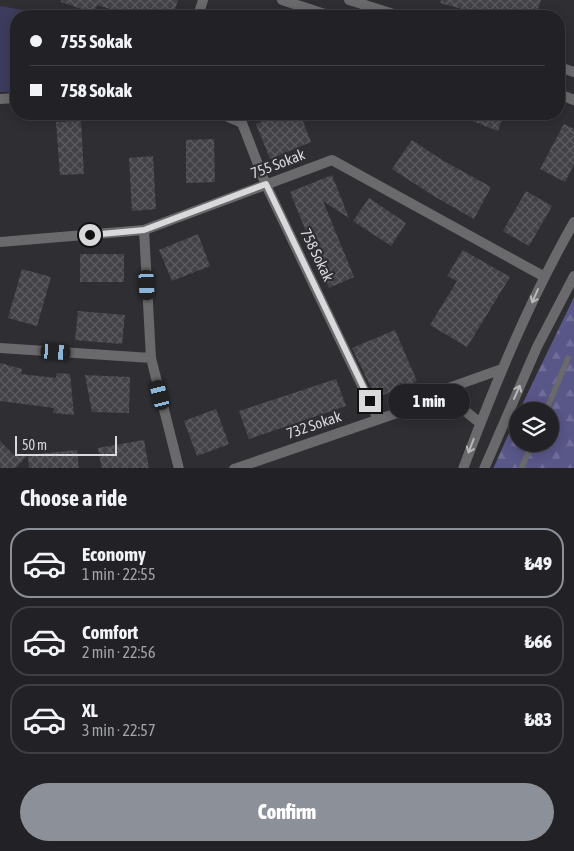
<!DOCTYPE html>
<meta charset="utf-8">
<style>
:root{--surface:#222226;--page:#2a2a2e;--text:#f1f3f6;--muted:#a2a4a7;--line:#3f3f43;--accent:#8c9099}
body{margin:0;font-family:"Asap Condensed",sans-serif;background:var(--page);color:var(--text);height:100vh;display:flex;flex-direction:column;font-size:19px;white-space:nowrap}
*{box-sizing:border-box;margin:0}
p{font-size:16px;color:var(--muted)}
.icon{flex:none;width:28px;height:28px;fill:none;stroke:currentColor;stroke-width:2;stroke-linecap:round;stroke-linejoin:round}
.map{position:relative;height:468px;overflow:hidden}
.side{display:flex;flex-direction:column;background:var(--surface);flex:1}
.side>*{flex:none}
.top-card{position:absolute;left:10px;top:10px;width:555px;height:110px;border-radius:20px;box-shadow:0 2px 12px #0003,0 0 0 1px var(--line);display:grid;align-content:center;height:110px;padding:0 20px;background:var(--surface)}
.buttons{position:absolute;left:509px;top:402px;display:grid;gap:10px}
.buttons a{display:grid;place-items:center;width:50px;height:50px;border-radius:50%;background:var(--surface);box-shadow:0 2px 12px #0003,0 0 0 1px var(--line);font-size:25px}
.scale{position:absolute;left:15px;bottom:12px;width:102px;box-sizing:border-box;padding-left:5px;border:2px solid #d9d9dc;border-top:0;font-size:14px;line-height:18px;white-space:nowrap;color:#d9d9dc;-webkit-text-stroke:4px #2e2e33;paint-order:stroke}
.end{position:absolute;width:22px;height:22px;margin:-11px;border:6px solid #d9d9dc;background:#111;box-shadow:0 0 0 2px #111}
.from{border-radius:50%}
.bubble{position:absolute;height:35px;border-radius:18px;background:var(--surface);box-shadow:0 2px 12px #0003,0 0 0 1px var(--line);font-size:16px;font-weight:800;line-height:35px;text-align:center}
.car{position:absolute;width:15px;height:30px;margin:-15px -8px;border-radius:6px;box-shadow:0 0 4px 1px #0007;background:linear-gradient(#222 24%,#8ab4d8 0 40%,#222 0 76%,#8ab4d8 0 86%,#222 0)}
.top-card b{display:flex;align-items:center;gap:18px;height:48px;font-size:19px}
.top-card b+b{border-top:1px solid var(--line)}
.top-card i{width:12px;height:12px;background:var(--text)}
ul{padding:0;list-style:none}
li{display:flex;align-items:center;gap:15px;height:70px;margin:0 10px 8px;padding:0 10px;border:2px solid var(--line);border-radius:20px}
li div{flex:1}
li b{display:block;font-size:19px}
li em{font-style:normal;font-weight:800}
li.selected{border-color:var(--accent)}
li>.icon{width:45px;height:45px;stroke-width:1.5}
h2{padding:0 20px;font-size:22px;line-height:60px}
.action{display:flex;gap:10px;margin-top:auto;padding:10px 20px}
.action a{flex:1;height:58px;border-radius:30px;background:var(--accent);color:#fff;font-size:20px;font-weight:800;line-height:58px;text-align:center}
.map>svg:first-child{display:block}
.green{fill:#3e3c5e}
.forest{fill:url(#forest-firs)}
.building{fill:url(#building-cross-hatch)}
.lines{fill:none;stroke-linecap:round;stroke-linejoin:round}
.service{stroke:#6a6a6c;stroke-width:5.5}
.minor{stroke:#6a6a6c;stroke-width:10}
.tertiary{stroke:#6a6a6c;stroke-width:10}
.oneway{stroke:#b8b8ba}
.route{stroke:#d9d9dc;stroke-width:6}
.labels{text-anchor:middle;stroke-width:4.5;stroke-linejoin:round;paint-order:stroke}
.street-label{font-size:15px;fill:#d9d9dc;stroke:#2e2e33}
</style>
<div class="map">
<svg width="574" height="469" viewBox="0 0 574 469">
<defs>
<pattern id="forest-firs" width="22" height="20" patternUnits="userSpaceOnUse" patternTransform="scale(1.25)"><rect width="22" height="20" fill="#595688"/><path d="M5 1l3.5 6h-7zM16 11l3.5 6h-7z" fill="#706e98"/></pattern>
<pattern id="building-cross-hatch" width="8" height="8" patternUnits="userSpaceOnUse" patternTransform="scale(1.25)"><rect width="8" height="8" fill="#424247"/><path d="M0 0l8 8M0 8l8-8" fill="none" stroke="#5d5d61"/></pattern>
</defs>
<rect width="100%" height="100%" fill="#2e2e33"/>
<!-- green -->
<path class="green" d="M0,6L55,16H16V92H0Z"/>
<!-- forest -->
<path class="forest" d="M574,297V468L493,469L517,415L518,444H550V411H519Z"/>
<!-- building -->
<path class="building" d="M61,0H178L173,16H134L97,5L94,13L61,2Z
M441,0H541L536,16H495L481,12V14L440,3Z
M281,114H300L311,142L270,159L256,124Z
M454,114H504L498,131Z
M81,121L84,174L60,175L56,122Z
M564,124L574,129V164L565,182L540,169Z
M214,139L215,182L186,183V140Z
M412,140L442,160L491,187L474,219L432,195L392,169Z
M153,156L156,209L132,211L129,158Z
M332,175L349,218L323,201L354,277L329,288L290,192Z
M526,191L552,206L529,246L503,231Z
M369,198L406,223L391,246L353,221Z
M198,234L210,266L172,281L159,250Z
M463,250L510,277L467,347L430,325L457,281L447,276Z
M80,254H124V282H80Z
M22,269L51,277L37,326L8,318Z
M78,311L125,315L122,344L75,340Z
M395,330L417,381L376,398L352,348Z
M0,363L22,369L21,374L56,378L57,373L70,374L74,415L53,413L54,408L0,401Z
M85,375L130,377L129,413L92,412Z
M336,379L346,406L249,439L239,411Z
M216,409L229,444L197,456L184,421Z
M144,440L149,469H102L98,448Z
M0,441L15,456L28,455L14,469H0Z
M77,450L79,469H29L28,455Z"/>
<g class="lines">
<!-- service -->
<path class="service" d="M546,411L568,358
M521,469L532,444"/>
<!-- minor -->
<path class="minor" d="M198,16L203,0
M0,99L16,98
M221,114L242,123L266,185L378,419
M144,230L151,358L179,469
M0,242L144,230L332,160L543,276
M0,348L151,358
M432,401L443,390L502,369
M234,469L432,401L459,406L480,423
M463,469C495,384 529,301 574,222
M484,469L537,347L574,276"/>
<!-- tertiary -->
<path class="tertiary" d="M282,0L331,16
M349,0L400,16
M559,67L574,72
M559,94L574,100"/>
</g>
<!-- one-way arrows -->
<defs><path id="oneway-shaft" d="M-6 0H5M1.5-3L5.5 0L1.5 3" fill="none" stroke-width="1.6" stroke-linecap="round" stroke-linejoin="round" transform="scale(1.25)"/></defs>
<g class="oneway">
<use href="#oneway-shaft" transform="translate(535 296) rotate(114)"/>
<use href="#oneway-shaft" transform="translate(517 392) rotate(-66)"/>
<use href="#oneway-shaft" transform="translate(471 446) rotate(111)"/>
</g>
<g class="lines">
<!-- route -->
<path class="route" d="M90,235L144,230L266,184L370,401"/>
</g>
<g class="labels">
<!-- street labels -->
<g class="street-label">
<text transform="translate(278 164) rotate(-21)" y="5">755 Sokak</text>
<text transform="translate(317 255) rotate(64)" y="5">758 Sokak</text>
<text transform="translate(314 425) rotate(-19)" y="5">732 Sokak</text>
</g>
</g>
</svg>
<div class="buttons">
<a><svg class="icon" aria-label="layers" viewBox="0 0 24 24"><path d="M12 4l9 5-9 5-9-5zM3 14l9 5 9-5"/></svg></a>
</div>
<div class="scale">50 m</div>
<i class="end from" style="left:90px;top:235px"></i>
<i class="end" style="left:370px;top:401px"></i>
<div class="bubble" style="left:388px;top:384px;width:82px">1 min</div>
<i class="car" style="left:147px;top:285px;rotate:177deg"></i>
<i class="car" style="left:56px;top:352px;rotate:94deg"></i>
<i class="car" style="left:160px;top:395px;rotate:346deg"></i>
<div class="top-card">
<b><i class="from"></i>755 Sokak</b>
<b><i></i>758 Sokak</b>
</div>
</div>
<section class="side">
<h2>Choose a ride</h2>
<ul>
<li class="selected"><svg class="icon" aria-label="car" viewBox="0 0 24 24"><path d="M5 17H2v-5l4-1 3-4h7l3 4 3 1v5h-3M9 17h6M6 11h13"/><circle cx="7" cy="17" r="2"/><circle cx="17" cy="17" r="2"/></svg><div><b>Economy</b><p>1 min · 22:55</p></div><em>₺49</em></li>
<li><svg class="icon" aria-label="car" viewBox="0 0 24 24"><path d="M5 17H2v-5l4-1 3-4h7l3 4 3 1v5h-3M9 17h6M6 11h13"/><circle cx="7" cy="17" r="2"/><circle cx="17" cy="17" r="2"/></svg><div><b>Comfort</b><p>2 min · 22:56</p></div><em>₺66</em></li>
<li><svg class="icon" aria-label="car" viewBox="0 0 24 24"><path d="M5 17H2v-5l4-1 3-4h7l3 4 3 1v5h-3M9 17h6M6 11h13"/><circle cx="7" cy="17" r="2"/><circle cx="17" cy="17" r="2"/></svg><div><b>XL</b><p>3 min · 22:57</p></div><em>₺83</em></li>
</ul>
<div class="action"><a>Confirm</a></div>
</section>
